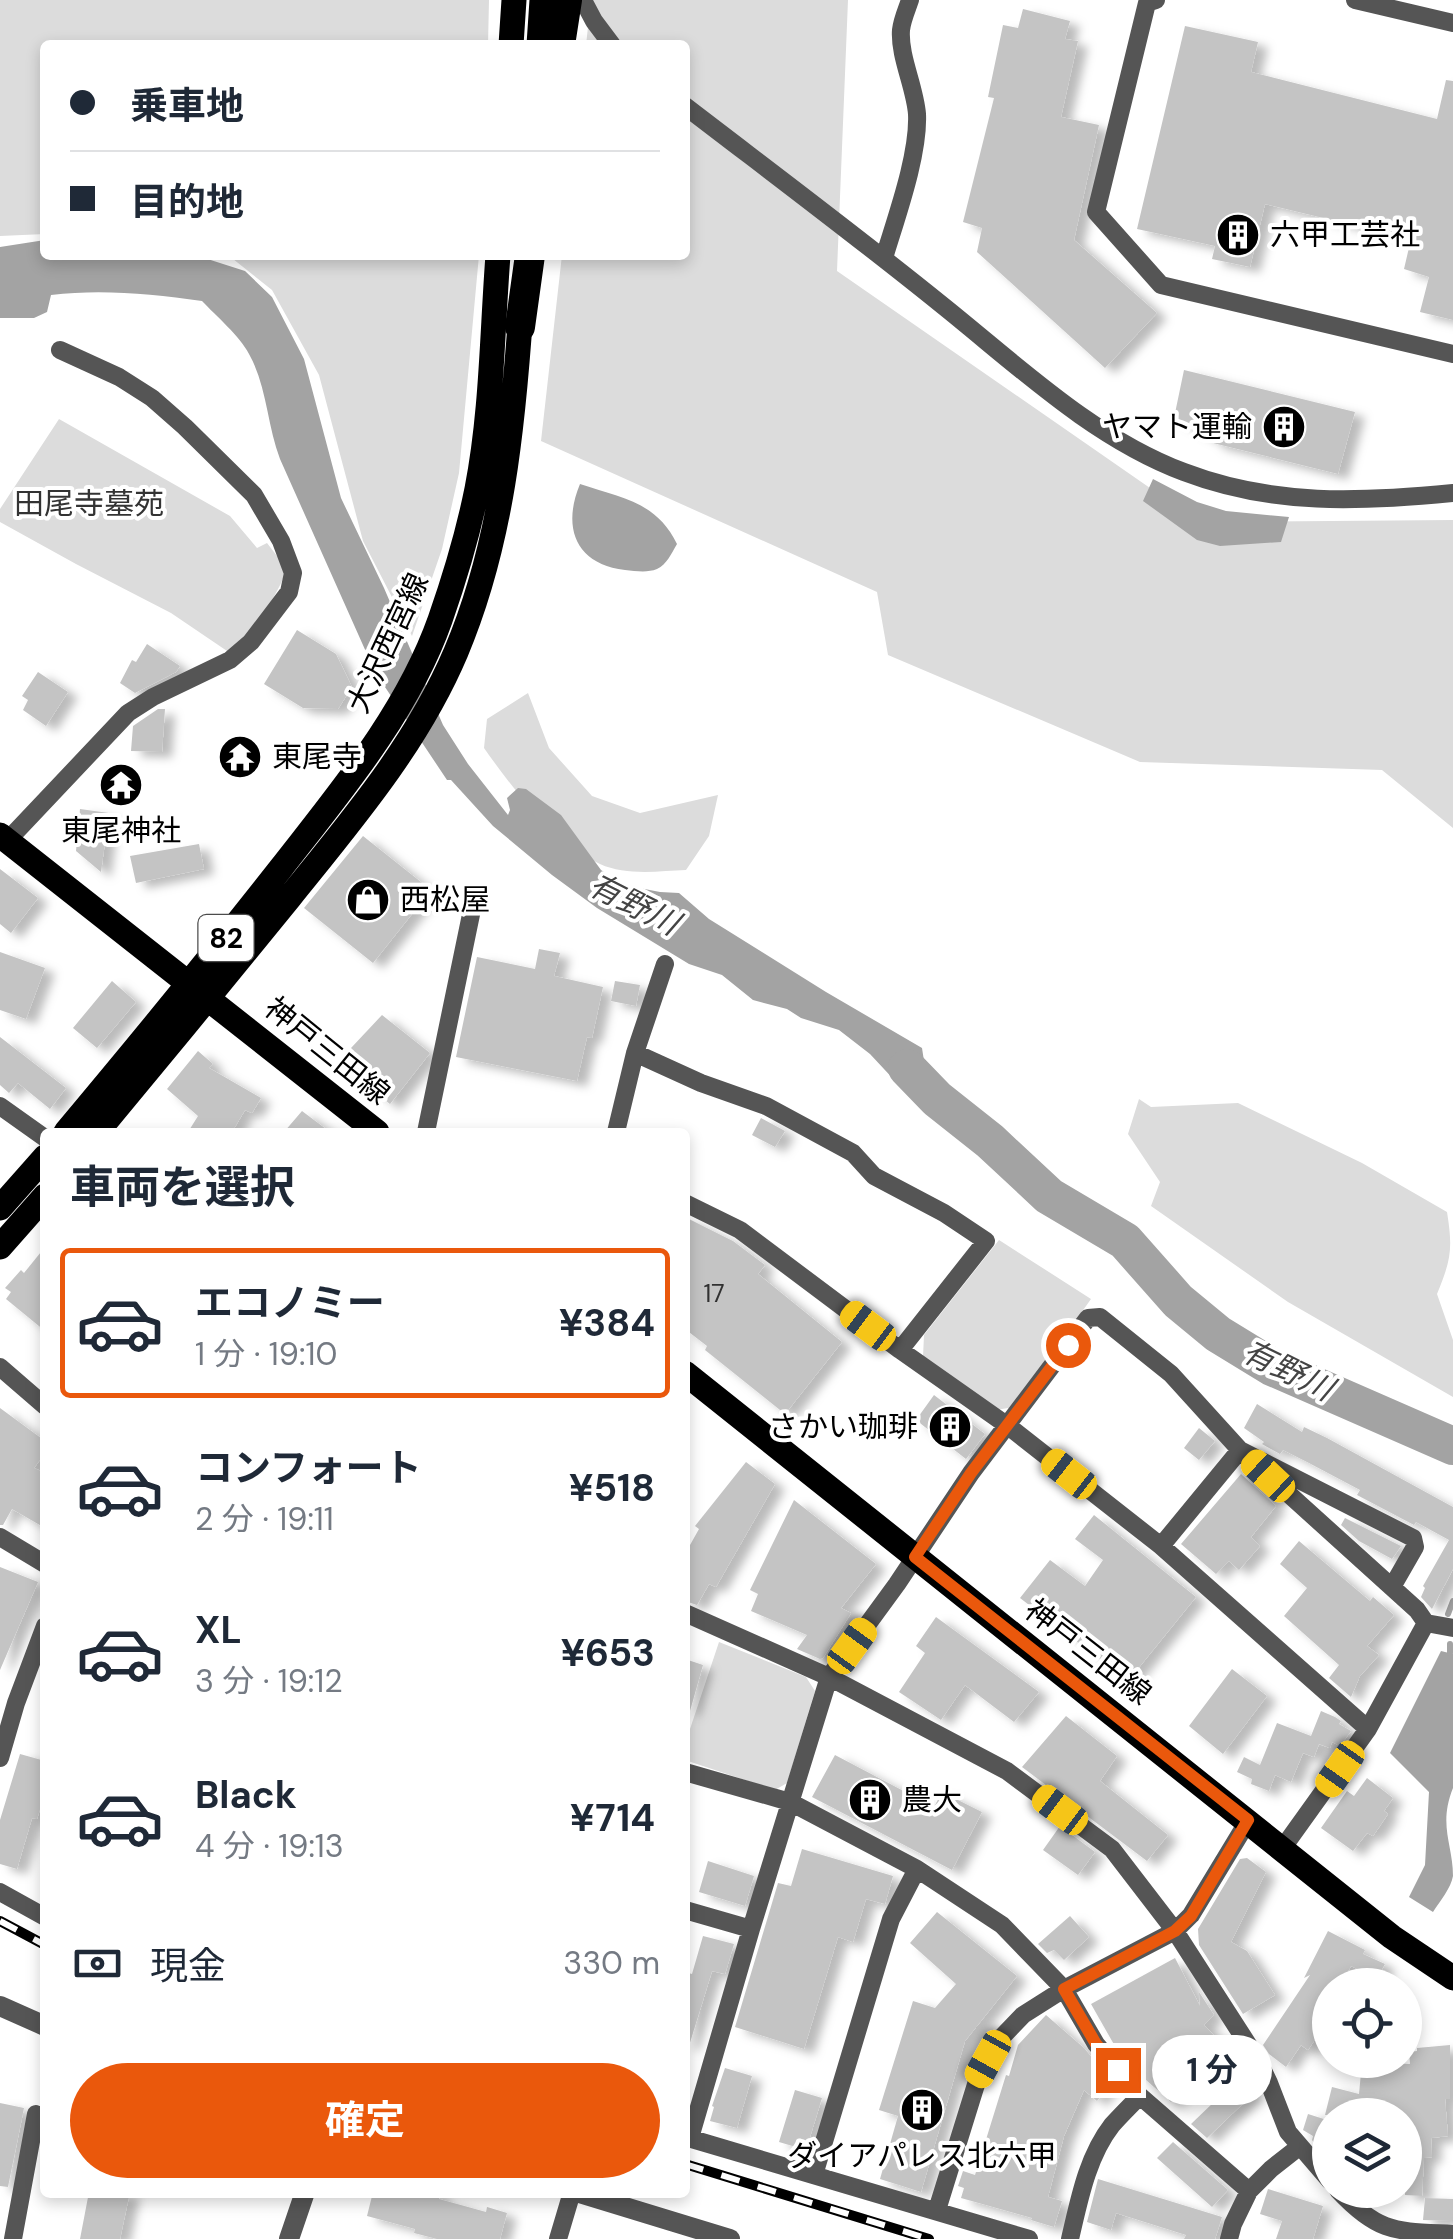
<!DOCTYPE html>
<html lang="ja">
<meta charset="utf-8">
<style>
:root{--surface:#fff;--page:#f2f2f3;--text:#1f2937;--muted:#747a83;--line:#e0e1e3;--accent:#ea580c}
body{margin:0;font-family:"DM Sans","Noto Sans JP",sans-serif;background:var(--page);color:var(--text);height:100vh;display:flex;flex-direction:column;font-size:38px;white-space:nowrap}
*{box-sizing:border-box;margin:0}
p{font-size:32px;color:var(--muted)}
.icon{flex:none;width:55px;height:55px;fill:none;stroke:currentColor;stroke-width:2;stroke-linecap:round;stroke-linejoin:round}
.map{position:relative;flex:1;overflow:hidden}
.side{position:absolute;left:40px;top:1128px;width:650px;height:1070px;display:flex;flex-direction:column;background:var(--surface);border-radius:10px;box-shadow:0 5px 15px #0003}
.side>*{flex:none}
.hud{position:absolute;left:40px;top:40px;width:650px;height:220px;border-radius:10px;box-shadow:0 5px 15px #0003;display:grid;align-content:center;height:220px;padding:0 30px;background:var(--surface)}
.buttons{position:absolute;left:1312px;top:1968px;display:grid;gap:20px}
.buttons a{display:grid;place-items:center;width:110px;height:110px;border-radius:50%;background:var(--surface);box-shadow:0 5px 15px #0003;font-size:50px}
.end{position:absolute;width:45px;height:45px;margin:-22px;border:12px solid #ea580c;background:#fff;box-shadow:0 0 0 5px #fff}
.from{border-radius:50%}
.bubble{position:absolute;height:70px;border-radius:35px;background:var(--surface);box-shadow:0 5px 15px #0003;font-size:32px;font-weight:700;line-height:70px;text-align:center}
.car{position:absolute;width:30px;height:60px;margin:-30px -15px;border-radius:12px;box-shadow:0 0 8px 2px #0007;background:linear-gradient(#f5c518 24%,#345 0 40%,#f5c518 0 76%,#345 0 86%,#f5c518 0)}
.hud b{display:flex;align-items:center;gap:35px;height:95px;font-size:38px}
.hud b+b{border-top:2px solid var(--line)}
.hud i{width:25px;height:25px;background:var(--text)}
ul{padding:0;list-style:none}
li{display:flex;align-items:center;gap:30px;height:150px;margin:0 20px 15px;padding:0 10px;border:5px solid transparent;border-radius:10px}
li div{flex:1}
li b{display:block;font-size:38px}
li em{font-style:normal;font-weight:700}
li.selected{border-color:var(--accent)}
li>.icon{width:90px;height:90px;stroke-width:1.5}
h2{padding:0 30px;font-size:45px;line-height:120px}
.pay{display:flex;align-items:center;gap:25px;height:110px;padding:0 30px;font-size:38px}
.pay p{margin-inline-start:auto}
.primary-button{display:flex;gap:20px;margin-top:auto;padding:20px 30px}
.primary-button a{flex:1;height:115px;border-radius:60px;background:var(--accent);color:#fff;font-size:40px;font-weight:700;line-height:115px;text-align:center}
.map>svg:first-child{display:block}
.green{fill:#dcdcdc}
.water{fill:#a3a3a3}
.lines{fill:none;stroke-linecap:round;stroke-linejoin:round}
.stream{stroke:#a3a3a3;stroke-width:6}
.river{stroke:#a3a3a3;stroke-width:38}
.building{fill:#c4c4c4;filter:url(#shadow)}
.minor{stroke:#555;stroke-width:18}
.tertiary{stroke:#555;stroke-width:20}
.primary{stroke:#000;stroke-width:25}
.motorway{stroke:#000;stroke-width:30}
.rail-casing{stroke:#000;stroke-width:10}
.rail{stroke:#fff;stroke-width:6;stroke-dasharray:19;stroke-linecap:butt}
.route{stroke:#ea580c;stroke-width:12}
.labels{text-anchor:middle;stroke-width:8;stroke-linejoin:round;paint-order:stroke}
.number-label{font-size:25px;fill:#313131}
.shield{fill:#fff;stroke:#4c4c4c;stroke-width:2.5}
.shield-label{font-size:28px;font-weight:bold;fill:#000}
.poi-label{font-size:30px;fill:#000;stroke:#fff;text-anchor:start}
.park-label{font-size:30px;fill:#333;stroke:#fff}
.street-label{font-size:30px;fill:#000;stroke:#fff}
.water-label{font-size:32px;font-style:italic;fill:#444;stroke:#fff}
</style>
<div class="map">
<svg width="1453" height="2239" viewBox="0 0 1453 2239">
<defs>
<filter id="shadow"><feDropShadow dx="10" dy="5.5" stdDeviation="5" flood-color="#0004"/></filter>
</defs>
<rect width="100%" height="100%" fill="#fff"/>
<!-- green -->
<path class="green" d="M0,0H489L488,45H45V234L0,236Z
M591,0H848L837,271L1199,522L1453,520V828L1382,770L1140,762L888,655L877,592L541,441L562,255H685V45H586Z
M228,255H479L459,473L442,549L412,636L363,541L319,375L272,290Z
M59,419L230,516L257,548L267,543L287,569C275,601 254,629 230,653L171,613L76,564L0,522V509Z
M528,693L549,748L592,796L640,813L718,795L709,836L686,870C659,871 626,876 600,864C554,843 513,789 484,748L487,719Z
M1139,1099L1151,1107L1238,1103L1362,1163L1447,1212C1453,1249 1451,1260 1437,1294L1453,1340V1397L1288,1302L1151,1206L1160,1182L1128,1134Z
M999,1240L1091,1299L1014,1407L996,1410L923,1357L924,1335Z
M719,1642L806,1677L815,1691L787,1783L775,1790L688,1761L690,1729Z"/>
<!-- water -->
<path class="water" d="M45,240V255H195L245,271L272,297L304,359L341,498L384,588L443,725L468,764L508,815L510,810L507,798L518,788L526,789L561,815L601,870L624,885L660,892L679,893L709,919L826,992L922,1048L924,1061L953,1092L936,1113L912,1099L870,1054L839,1030L801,1018L787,1009L753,1000L722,975L689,964L597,908L552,875L493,826L451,780H447L375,672L280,459C267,425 267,386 249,354C240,336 216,316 202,301C151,294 102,289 51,295L47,312L34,318H0V247Z
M1153,479L1197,502L1226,511L1289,517L1281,542L1220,546L1197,540L1143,501Z
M580,484C621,498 656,501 677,544C671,554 667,564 657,569C647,573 636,571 625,570C575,564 562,527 580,484Z
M1441,1651L1453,1654V1788C1438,1825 1453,1845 1453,1876C1451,1888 1440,1901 1433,1912L1409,1897L1425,1865L1429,1792L1390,1753Z"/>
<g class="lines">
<!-- stream -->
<path class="stream" d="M1448,1614L1453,1601
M1450,1644V1653"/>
<!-- river -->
<path class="river" d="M907,1068L937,1099L990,1141L1049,1196L1125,1241L1178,1301L1218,1334L1272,1367L1453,1446"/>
</g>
<!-- building -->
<path class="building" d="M1023,9L1070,21L1065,39L1078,41L1061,117L1099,125L1074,240L1157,313L1105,368L977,252L982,228L963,222L994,98L988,97L1003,25L1018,28Z
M1185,26L1258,42L1251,72L1437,119L1446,80L1453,81V320L1420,312L1429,277L1404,269L1411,239L1265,204L1250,267L1212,259L1215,246L1137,229Z
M1184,370L1355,412L1338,474L1213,443L1214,440L1174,418Z
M297,630L336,654L352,687L338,709L303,708L264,684Z
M147,644L180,666L176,672L135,693L120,683L132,660L136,662Z
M38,672L68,692L46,726L23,710L28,700L22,696Z
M158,709H165L162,752L131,751L133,726Z
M80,809L109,813L101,872L76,851Z
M363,836L431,890L373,963L304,908Z
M199,844L204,869L136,883L130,856Z
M0,869L38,898L11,933L0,924Z
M539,949L560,953L554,976L603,987L592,1038L587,1037L577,1081L456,1057L477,957L535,969Z
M0,952L45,968L26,1019L0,1010Z
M112,981L136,1002L97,1048L73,1028Z
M615,981L640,985L636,1006L611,1001Z
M382,1015L430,1053L390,1104L343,1065L354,1051L351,1048Z
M0,1037L66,1088L50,1109L18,1083L9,1093L0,1085Z
M198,1051L213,1064L209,1068L261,1098L252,1113L245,1110L232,1132H188L198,1116L167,1089Z
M302,1111L330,1132H284Z
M761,1118L785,1131L775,1147L752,1135Z
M685,1217L733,1241L765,1265L758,1274L842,1342L785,1414L705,1350L707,1346L685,1329Z
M45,1247V1331L6,1299L11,1292L5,1288L21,1270L24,1273Z
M934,1395L985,1434L966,1459L916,1420Z
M1257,1404L1302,1432L1304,1427L1327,1438L1453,1507V1569L1432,1609L1421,1597L1425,1588L1423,1586L1449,1540L1416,1522L1414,1525L1357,1495L1360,1490L1309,1463L1283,1450L1280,1454L1262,1444L1264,1442L1244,1428Z
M0,1408L45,1441V1453L34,1468L45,1473V1528L12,1509L3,1525H0Z
M1199,1428L1215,1441L1199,1460L1184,1448Z
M746,1462L775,1484L716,1587L709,1584L697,1605L685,1601V1554L699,1529L695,1526Z
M1241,1474L1276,1506L1251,1537L1260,1546L1239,1570L1229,1561L1216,1574L1181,1544Z
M794,1500L876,1564L841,1608L851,1613L823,1658L820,1659L797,1649L807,1635L751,1611L758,1594L750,1590Z
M1094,1515L1196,1597L1128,1681L1020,1598L1050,1560L1085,1586L1103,1560L1075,1539Z
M1345,1518L1401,1546L1392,1559L1359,1541L1341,1525Z
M1299,1541L1370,1601L1373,1597L1394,1615L1367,1646L1379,1655L1360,1676L1351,1697L1329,1678L1339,1665L1284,1616L1307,1588L1280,1564Z
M0,1567L38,1582L0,1670Z
M936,1617L1039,1692L1014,1722L965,1685L941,1720L899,1692L925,1653L916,1646Z
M685,1659L703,1665L690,1711H685Z
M1232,1669L1267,1696L1223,1754L1189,1726Z
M1321,1711L1335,1717L1341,1721L1339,1724L1351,1731L1340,1746L1332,1742L1330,1748L1319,1744L1314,1757L1303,1753L1291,1782L1275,1775L1269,1791L1251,1784L1252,1779L1237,1772L1244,1757L1260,1765L1277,1723L1311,1736Z
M1066,1716L1117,1756L1100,1781L1168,1835L1147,1861L1022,1767Z
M20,1754L45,1761V1793L37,1819L32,1818L17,1869L0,1864V1820Z
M835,1755L934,1807L942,1792L982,1812L952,1870L812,1797Z
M1367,1778L1393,1798L1384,1811L1388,1814L1373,1836L1367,1833L1353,1851L1321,1828L1347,1791L1354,1796Z
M1060,1826L1095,1852L1078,1875L1043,1850Z
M802,1849L893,1876L885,1904L866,1899L853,1942L838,1937L804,2049L735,2027L778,1883L791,1886Z
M1247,1858L1266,1872L1231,1942L1247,1951L1275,1995L1243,2014L1199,1945L1198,1929L1240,1859Z
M708,1861L754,1876L745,1906L699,1892Z
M937,1912L1017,1976L965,2041L921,2192L880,2179L898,2116L879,2110L913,2001L935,2008L956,1984L910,1943Z
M1070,1916L1089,1937L1064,1960L1054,1950L1047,1953L1038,1944Z
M1328,1931L1365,1950L1363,1954L1385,1964L1377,1978L1351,1966L1341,1985H1330V2008L1322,2024L1324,2026L1308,2050L1301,2045L1286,2067L1269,2054L1263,2045L1310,1975L1304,1978Z
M703,1936L734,1944L725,1974L712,1971L689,2046L685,2045V1972L692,1974Z
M1175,1958L1200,2006L1199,1992L1214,2015L1204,2025L1220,2042L1190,2072L1194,2078L1171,2102L1137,2072L1116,2048L1091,2004Z
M1046,2015L1084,2048L1112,2082L1097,2101L1084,2090L1064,2136L1048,2197L1062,2201L1054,2227L1031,2220L1032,2218L961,2198L964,2188L958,2186L963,2171L975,2175L1006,2075L1009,2076L1018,2045Z
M1450,2045V2099H1445L1448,2136L1431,2138L1432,2157L1424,2158L1422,2196L1405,2195V2115H1325L1332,2087L1359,2094L1362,2062L1410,2064L1409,2052L1417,2051V2048Z
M725,2068L752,2076L737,2128L710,2121L714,2107L712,2106Z
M1239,2078L1254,2093L1207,2138L1191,2124Z
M795,2090L822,2098L806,2150L779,2142Z
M0,2103L24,2108L8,2187L0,2186Z
M1308,2114L1330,2121V2148L1314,2143L1312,2140L1313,2136L1303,2130Z
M1173,2142L1228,2190L1212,2207L1157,2158Z
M1098,2179L1222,2217L1215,2239H1184L1186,2235L1116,2213L1111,2230L1087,2222Z
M1268,2189L1323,2206L1313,2239H1276L1282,2221L1260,2214Z
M89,2192H130L120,2239H80Z
M373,2192H440L439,2199L486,2212L487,2207L507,2213L500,2239H437L414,2233L415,2229L367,2216Z
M1425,2198L1453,2199V2221L1423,2220Z"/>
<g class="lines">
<!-- minor -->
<path class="minor" d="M1156,0L1147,3L1096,212L1161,285L1453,354
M1355,0L1453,23
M585,4L594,21L612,45
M685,106C771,172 858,237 942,305C1017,365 1093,438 1184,472C1273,506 1360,502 1453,493
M884,258C896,218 919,155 917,114C915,87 899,56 901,30C902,20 907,9 910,0
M7,841L128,713L153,697L230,660L251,642L289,592L293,573L281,541L254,495L185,427L152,398L119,377L60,350
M635,1053L701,1083L766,1106L853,1153L874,1176L944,1213L986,1241L900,1350
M0,1106L45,1138
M426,1132L474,900
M616,1132L635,1053L665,964
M685,1203L740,1230L900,1350L1008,1426L1161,1546L1368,1729
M0,1367L45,1406
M0,1537L45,1564
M1161,1546L1240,1450L1413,1538L1415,1547L1392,1587
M685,1613L829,1677L1007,1771L1112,1849L1175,1931L1258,2060L1269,2083L1288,2132L1330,2181
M0,1758L16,1703L45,1626
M685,1772L790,1802L917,1869L1002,1925L1064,1989L1096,2044L1140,2096L1249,2191L1271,2169L1299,2147
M1282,1849L1368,1729L1426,1623L1453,1628
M0,1892L45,1917
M685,1910L751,1929
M685,2137L1029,2239
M690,2138L751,1929L829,1677L897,1584L971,1473L1088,1318L1100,1317L1171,1374L1240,1450L1417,1610L1426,1623
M814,2175L891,1919L917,1869
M1338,2190C1379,2234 1396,2231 1453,2234
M937,2210L978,2078L999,2040L1023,2015L1064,1989L1175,1931L1191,1915L1248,1821
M13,2239L36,2114
M558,2239L572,2192
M1070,2239C1079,2201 1087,2157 1112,2125C1121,2115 1131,2105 1140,2096
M1229,2239L1233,2224L1249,2191"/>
<!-- tertiary -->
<path class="tertiary" d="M0,2006L45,2026
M576,2192L730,2239
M289,2239L305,2192"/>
<!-- primary -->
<path class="primary" d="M511,45L514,0
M539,45L542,0
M0,835L377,1132
M66,1132C139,1045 211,957 281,868C341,791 407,713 440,620C455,577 468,534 477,489C492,412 492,333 498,255
M97,1132C162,1054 226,976 290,897C352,820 417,744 456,652C502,543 513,427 521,310
M0,1208L45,1157
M0,1247L45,1196
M685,1373L1392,1937L1453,1978"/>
<!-- motorway -->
<path class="motorway" d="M560,45L567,0
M520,327L530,255"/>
<!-- rail casing -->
<g class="rail-casing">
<path id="rail" d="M0,1921L45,1945
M685,2164L929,2239"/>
</g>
<!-- rail -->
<use href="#rail" class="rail"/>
</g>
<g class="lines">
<!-- route -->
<path class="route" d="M1068,1345L971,1473L915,1557L1248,1820L1191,1916L1175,1931L1064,1989L1096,2044L1118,2070"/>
</g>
<!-- icons -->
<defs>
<g id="building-disc" transform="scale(2.25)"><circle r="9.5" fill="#000" stroke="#fff"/><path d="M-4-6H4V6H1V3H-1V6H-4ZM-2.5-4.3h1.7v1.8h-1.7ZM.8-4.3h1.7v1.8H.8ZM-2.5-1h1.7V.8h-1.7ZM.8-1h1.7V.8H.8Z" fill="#fff"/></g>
<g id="temple-disc" transform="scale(2.25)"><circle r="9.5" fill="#000" stroke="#fff"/><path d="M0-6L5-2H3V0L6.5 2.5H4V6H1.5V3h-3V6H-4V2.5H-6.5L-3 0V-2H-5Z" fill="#fff"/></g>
<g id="shop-disc" transform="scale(2.25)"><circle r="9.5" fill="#000" stroke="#fff"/><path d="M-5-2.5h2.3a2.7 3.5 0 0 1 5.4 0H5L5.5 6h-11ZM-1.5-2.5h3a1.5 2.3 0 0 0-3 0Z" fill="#fff"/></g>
</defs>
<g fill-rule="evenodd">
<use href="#building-disc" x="1238" y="235"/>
<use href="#building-disc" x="1284" y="427"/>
<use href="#temple-disc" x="240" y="757"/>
<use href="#temple-disc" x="121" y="785"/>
<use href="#shop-disc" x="368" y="900"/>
<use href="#building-disc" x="950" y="1427"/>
<use href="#building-disc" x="870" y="1800"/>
<use href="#building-disc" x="922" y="2110"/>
</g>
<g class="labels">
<!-- number labels -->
<g class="number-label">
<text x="714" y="1302">17</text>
</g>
<!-- shield labels -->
<rect class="shield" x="198.5" y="915" width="55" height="46" rx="8"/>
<g class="shield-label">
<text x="226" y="948">82</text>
</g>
<!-- poi labels -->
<g class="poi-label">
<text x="1270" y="245">六甲工芸社</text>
<text x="1252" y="437" text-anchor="end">ヤマト運輸</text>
<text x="272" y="767">東尾寺</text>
<text x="121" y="841" text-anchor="middle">東尾神社</text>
<text x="400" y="910">西松屋</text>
<text x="918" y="1437" text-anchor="end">さかい珈琲</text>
<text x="902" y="1810">農大</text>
<text x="922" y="2166" text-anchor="middle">ダイアパレス北六甲</text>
</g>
<!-- park labels -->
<g class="park-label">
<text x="89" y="514">田尾寺墓苑</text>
</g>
<!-- street labels -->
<g class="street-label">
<text transform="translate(388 643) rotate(-65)" y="10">大沢西宮線</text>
<text transform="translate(327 1051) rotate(39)" y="10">神戸三田線</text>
<text transform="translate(1088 1652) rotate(38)" y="10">神戸三田線</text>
</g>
<!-- water labels -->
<g class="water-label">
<text transform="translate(634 904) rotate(27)" y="11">有野川</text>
<text transform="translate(1288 1370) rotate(26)" y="11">有野川</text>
</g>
</g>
</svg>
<div class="buttons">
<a><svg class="icon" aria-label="locate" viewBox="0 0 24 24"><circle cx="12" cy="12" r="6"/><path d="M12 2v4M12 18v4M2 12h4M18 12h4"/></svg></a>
<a><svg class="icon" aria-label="layers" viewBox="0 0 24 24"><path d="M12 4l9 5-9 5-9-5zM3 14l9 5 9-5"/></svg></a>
</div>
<i class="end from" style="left:1068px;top:1345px"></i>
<i class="end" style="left:1118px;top:2070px"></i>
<div class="bubble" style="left:1152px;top:2035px;width:120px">1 分</div>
<i class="car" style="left:868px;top:1326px;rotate:307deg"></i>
<i class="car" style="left:1069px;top:1474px;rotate:308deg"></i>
<i class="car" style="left:1268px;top:1476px;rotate:313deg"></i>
<i class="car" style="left:852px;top:1646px;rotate:36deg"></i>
<i class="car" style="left:1340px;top:1769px;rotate:215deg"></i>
<i class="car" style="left:1060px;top:1810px;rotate:307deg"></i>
<i class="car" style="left:988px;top:2059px;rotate:209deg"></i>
<div class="hud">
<b><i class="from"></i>乗車地</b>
<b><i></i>目的地</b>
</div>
<section class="side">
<h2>車両を選択</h2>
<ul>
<li class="selected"><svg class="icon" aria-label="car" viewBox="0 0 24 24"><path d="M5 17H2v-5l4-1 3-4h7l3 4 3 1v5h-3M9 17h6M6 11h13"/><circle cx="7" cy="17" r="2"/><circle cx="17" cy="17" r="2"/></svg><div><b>エコノミー</b><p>1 分 · 19:10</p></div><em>¥384</em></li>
<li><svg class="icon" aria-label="car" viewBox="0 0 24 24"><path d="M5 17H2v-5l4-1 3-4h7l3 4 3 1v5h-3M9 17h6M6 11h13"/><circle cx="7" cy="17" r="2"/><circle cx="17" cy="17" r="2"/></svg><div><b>コンフォート</b><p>2 分 · 19:11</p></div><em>¥518</em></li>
<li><svg class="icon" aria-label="car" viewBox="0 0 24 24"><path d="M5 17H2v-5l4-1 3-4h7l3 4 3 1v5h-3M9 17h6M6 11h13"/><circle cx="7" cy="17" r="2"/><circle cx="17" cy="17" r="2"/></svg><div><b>XL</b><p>3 分 · 19:12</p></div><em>¥653</em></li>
<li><svg class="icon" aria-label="car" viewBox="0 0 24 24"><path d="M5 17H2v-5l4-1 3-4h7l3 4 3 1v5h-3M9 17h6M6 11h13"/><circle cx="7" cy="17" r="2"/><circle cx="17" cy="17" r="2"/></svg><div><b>Black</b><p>4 分 · 19:13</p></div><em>¥714</em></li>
</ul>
<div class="pay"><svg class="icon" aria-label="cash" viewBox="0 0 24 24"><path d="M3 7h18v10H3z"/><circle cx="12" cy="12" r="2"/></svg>現金<p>330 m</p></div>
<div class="primary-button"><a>確定</a></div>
</section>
</div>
